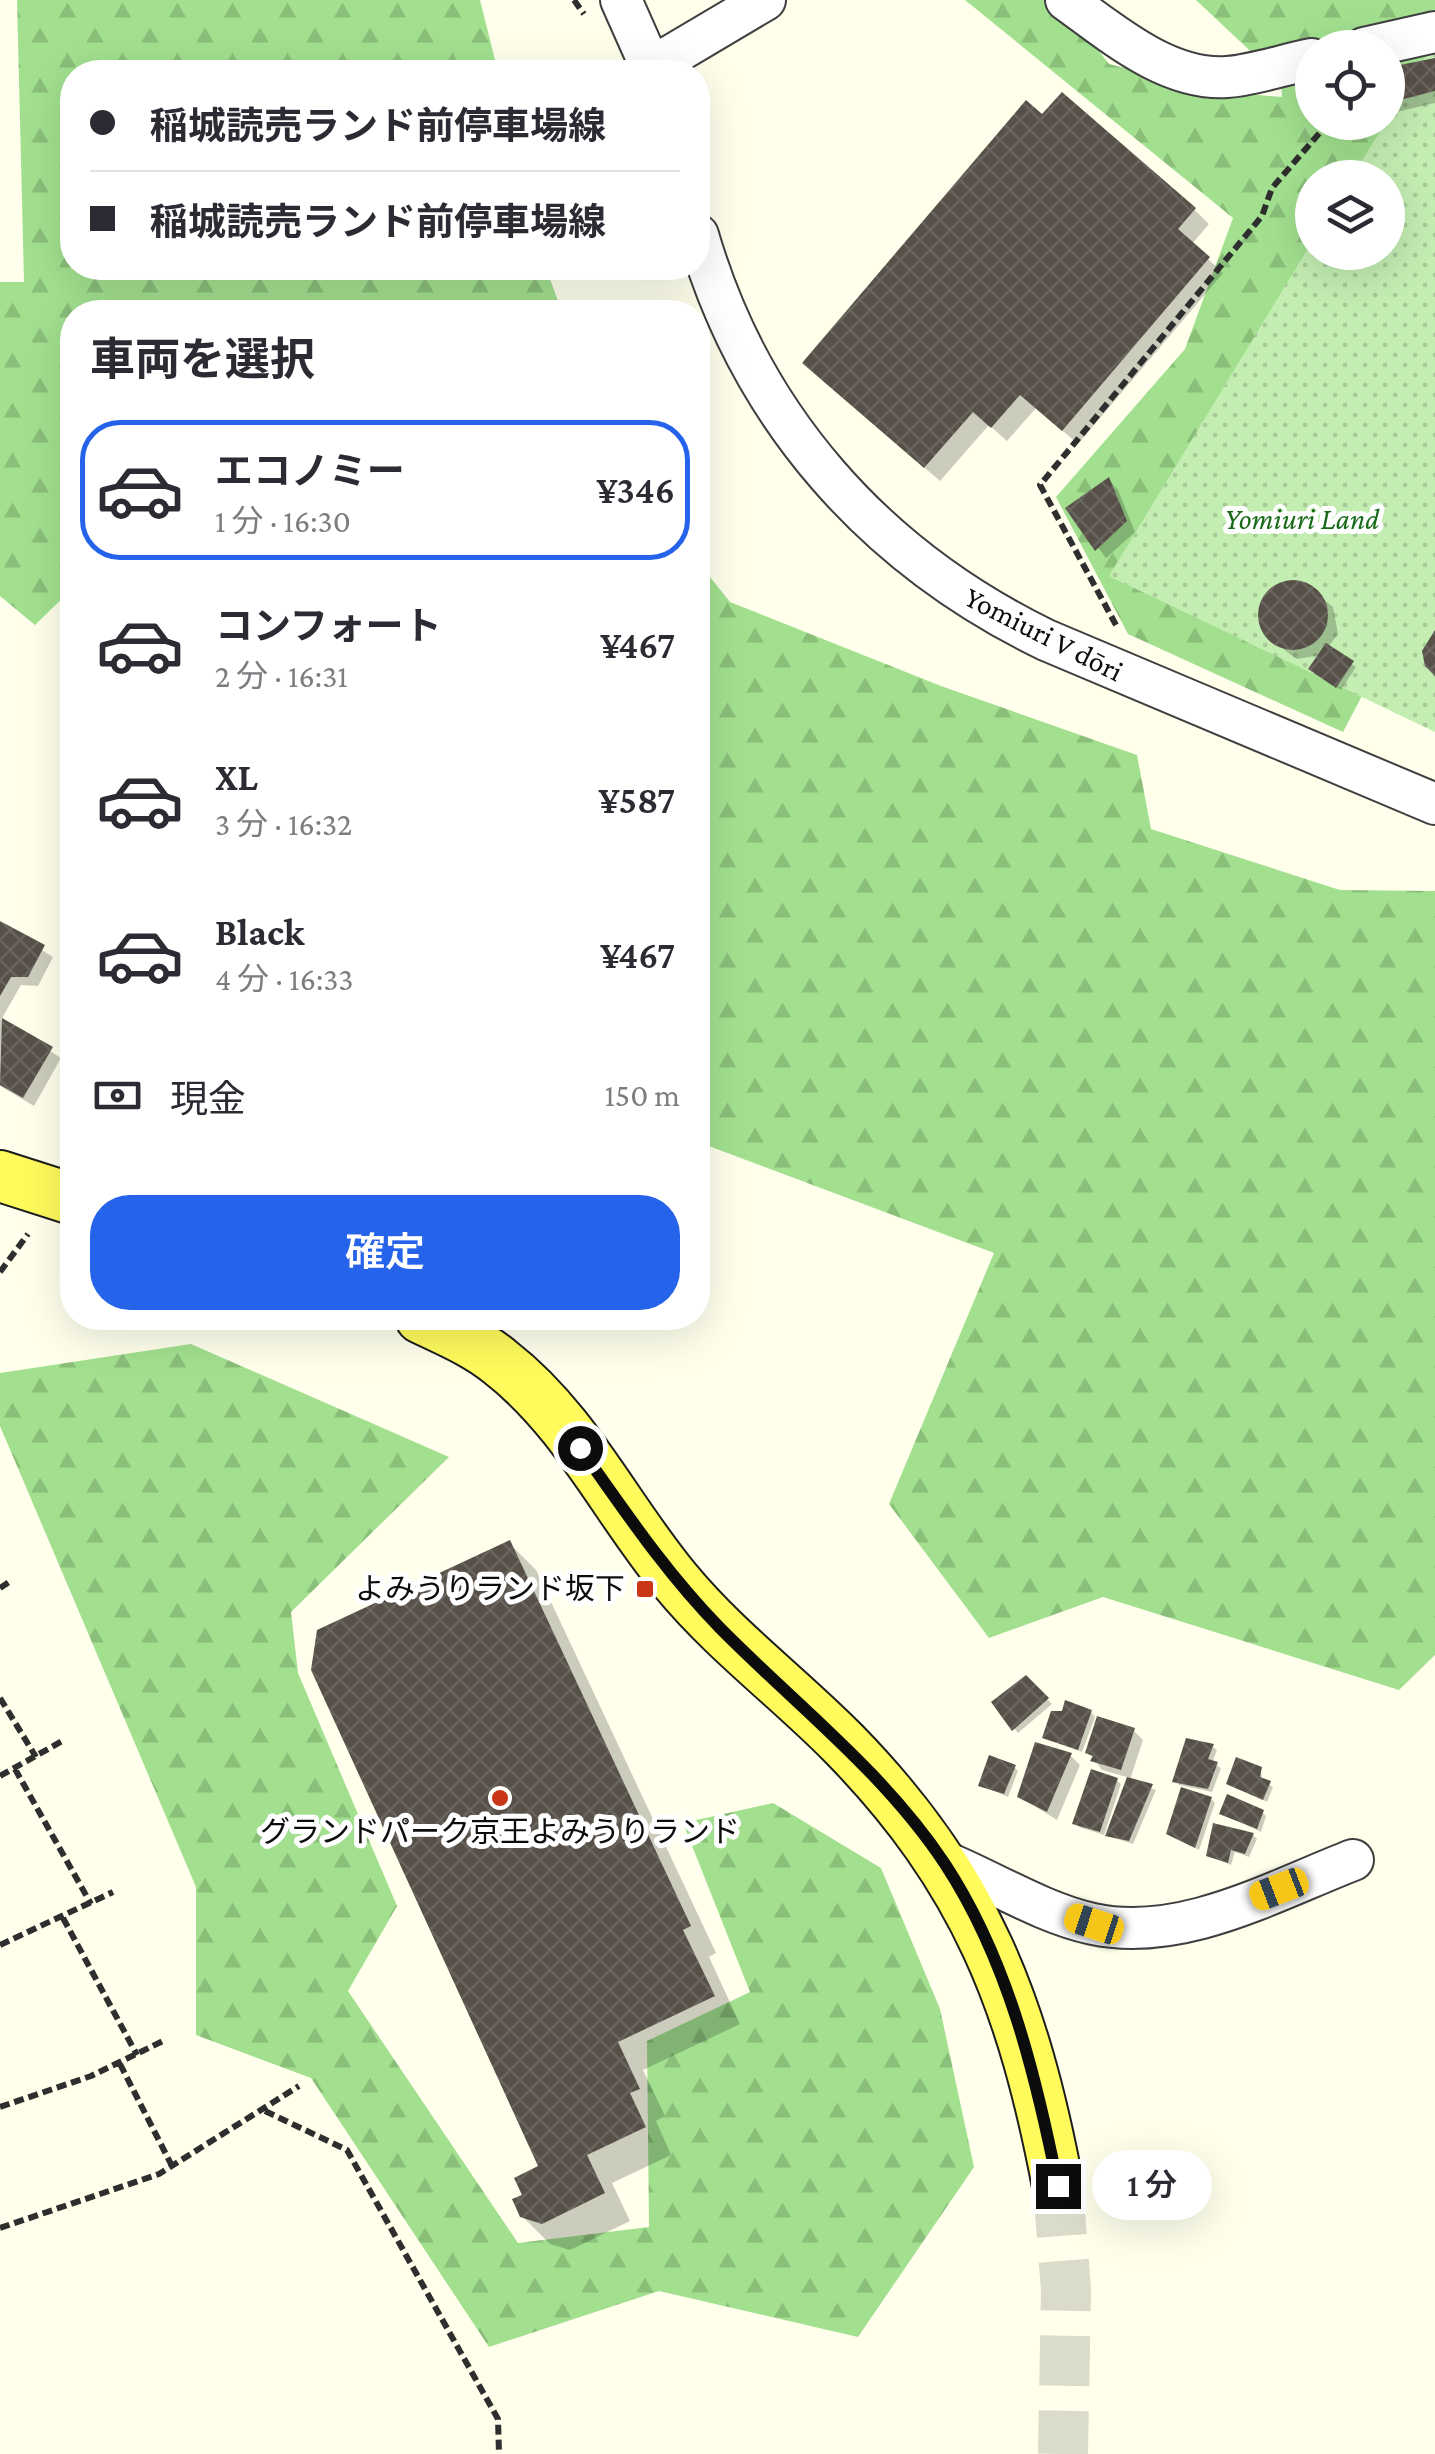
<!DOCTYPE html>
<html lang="ja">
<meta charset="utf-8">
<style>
:root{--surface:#fff;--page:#f7f7f7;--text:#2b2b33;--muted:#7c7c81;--line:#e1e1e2;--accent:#2563eb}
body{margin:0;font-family:"Crimson Pro","Noto Sans JP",serif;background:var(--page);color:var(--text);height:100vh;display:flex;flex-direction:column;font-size:38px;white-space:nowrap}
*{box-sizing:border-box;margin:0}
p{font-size:32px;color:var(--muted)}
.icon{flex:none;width:55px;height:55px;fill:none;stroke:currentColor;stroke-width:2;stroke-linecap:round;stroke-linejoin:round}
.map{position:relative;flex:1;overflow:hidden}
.drawer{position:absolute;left:60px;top:300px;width:650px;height:1030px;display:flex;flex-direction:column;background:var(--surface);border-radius:40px;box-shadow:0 10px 40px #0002}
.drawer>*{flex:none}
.guide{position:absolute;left:60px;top:60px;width:650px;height:220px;border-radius:40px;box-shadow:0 10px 40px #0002;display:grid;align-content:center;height:220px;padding:0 30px;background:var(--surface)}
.buttons{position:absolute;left:1295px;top:30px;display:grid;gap:20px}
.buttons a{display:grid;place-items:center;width:110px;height:110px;border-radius:50%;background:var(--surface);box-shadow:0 10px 40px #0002;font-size:50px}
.end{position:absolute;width:45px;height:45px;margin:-22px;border:12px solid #0c0c0c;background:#fff;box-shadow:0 0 0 5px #fff}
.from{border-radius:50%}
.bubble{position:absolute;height:70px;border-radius:35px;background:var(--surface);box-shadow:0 10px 40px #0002;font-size:32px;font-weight:600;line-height:70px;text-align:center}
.car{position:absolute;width:30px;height:60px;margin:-30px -15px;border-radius:12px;box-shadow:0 0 8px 2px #0007;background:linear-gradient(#f5c518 24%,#345 0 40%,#f5c518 0 76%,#345 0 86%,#f5c518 0)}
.guide b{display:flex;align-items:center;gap:35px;height:95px;font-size:38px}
.guide b+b{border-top:2px solid var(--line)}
.guide i{width:25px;height:25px;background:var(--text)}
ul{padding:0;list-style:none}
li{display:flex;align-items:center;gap:30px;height:140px;margin:0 20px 15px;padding:0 10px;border:5px solid transparent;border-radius:40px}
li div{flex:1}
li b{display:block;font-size:38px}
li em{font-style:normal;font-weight:600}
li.on{border-color:var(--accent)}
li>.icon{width:90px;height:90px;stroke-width:1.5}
h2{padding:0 30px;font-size:45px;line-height:120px}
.pay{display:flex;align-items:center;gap:25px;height:110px;padding:0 30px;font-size:38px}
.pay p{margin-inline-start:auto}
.button{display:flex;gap:20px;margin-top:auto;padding:20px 30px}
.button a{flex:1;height:115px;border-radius:40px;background:var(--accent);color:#fff;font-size:40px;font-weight:600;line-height:115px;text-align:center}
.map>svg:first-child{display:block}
.forest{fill:url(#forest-firs);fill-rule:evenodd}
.park{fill:url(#park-dots)}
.shadow{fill:#0003}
.building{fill:url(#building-cross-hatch)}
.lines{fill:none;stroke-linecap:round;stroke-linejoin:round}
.major-tunnel{stroke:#dbdbca;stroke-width:50;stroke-dasharray:50 25;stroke-linecap:butt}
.minor-casing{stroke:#3f3f3f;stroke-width:44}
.major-casing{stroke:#1d1d1d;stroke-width:54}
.path{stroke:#2e2e2e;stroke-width:6;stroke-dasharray:10 5;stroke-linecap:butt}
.minor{stroke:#fff;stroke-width:40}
.major{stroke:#fffb5c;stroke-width:50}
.route{stroke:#0c0c0c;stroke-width:12}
.poi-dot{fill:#ca3517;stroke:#fff;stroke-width:4}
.labels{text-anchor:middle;stroke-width:10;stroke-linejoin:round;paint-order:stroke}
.park-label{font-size:30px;font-style:italic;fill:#176a17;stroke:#fff}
.street-label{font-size:30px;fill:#0c0c0c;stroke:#fff}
.poi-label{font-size:30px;fill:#0c0c0c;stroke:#fff;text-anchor:end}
</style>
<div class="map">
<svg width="1435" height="2454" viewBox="0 0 1435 2454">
<defs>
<pattern id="forest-firs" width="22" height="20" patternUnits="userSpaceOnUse" patternTransform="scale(2.5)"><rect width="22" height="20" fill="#a2e08f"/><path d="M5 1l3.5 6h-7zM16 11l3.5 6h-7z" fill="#8abf7a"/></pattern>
<pattern id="park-dots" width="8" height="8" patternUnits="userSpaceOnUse" patternTransform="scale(2.5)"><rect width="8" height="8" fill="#c4edb2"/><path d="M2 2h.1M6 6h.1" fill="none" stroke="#a7ca98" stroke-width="1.8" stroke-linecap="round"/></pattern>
<pattern id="building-cross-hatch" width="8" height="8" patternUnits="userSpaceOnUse" patternTransform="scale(2.5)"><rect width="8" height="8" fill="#565048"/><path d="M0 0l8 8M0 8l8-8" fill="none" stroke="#69645e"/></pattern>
</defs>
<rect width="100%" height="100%" fill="#ffffec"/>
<!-- forest -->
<path class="forest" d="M17,0H480L498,72H72V268H546L562,312H72V589L35,625L0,596V282H24Z
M965,0H1059L1109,64L1213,91L1282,97L1281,80L1196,0H1435V584L1394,635L1343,732L1128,634L1056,497L1185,349L1233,218ZM1312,48H1388V122H1312ZM1312,178H1388V252H1312Z
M698,562L730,602L941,686L1137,755L1151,829L1340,890L1435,891V1655L1399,1690L1103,1597L989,1638L889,1504L994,1253L698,1142Z
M191,1344L449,1457L291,1612L298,1673L397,1906L348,1991L518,2243L649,2227L647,2041L750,1992L683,1823L773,1803L881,1868L940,2009L974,2167L858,2337L659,2291L489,2347L311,2078L196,2035V1887L0,1426V1373Z"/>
<!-- park -->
<path class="park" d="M1435,41V732L1109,576L1312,242V252H1388V178L1352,177Z"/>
<!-- shadow -->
<path class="shadow" d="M1388,55L1400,67L1435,61V103L1388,114Z
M1195,210L1209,224L1192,244L1223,273L1078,444L1036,408L1007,441L989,425L940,481L820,378Z
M1109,480L1118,490L1135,532L1106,558L1068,508Z
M1302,582L1333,607L1338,634L1328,647L1356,667L1341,690L1316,673L1321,655L1297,659L1265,636L1260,609L1274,587Z
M0,924L53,957L38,986L21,985L1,1020L61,1058L34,1106L0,1086Z
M509,1543L536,1570L716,1953L709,1957L740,2024L643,2070L665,2116L656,2121L671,2155L612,2183L630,2221L570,2250L550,2244L522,2216L525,2196L541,2167Z
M1026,1678L1052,1704L1018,1733L994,1702Z
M1091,1712L1095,1717L1082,1752L1045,1738Z
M1133,1730L1143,1740L1130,1780L1156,1790L1133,1844L1108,1836L1130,1778L1102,1770L1088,1752Z
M1213,1747L1217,1750L1212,1763L1221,1768L1212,1792L1179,1785L1175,1781Z
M1071,1756L1080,1765L1057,1820L1020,1797Z
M1014,1767L1018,1771L1008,1797L981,1785Z
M1260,1769L1263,1781L1273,1787L1267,1802L1229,1783Z
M1116,1780L1121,1784L1104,1835L1079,1827L1075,1823Z
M1211,1799L1215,1803L1199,1850L1168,1833Z
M1262,1812L1266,1816L1261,1832L1222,1813Z
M1253,1835L1257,1839L1249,1857L1235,1852L1231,1865L1208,1855Z"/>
<!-- building -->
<path class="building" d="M1388,46L1395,66L1435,58V91L1388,103Z
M1062,92L1196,208L1178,229L1210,257L1062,431L1020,395L991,428L973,412L924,468L802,363L1026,100L1042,114Z
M1109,477L1127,521L1095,551L1065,508Z
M1258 615a35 35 0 1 1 70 0a35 35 0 1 1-70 0Z
M1435,630V676L1425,666L1422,651Z
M1326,643L1354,661L1336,688L1308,669Z
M0,921L45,945L28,977H11L0,996Z
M2,1018L53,1047L23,1098L0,1085Z
M510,1540L691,1926L683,1930L715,1996L618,2042L640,2089L630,2093L646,2127L587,2155L605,2193L542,2224L520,2217L512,2199L522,2195L514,2178L538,2166L311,1670L317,1630Z
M1026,1675L1049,1698L1012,1731L991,1702Z
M1065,1700L1092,1710L1078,1750L1042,1738L1051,1711H1062Z
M1097,1716L1135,1728L1121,1770L1090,1761L1093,1756L1085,1753Z
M1186,1738L1214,1744L1208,1759L1218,1762L1208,1789L1172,1782Z
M1035,1742L1072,1753L1047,1812L1017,1797Z
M989,1755L1016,1765L1004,1794L978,1786Z
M1236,1757L1262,1767L1260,1777L1271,1781L1263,1800L1226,1784Z
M1091,1769L1118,1778L1100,1832L1072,1824Z
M1127,1777L1153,1784L1129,1841L1105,1836Z
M1181,1787L1212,1797L1195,1848L1166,1834Z
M1227,1794L1264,1810L1257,1829L1219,1814Z
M1213,1823L1254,1833L1245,1854L1231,1850L1228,1863L1206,1856Z"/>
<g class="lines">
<!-- major-tunnel -->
<path class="major-tunnel" d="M1058,2186L1066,2290L1063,2454"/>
<!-- minor casing -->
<g class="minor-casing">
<path id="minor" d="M621,0L653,72
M1066,0C1112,33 1167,81 1227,77C1255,75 1285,64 1312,59
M1364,48L1435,32
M652,67L765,0
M698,235C751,418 875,557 1046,640L1435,804
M943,1861C992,1881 1042,1913 1093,1924C1181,1943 1273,1891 1353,1860"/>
</g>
<!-- major casing -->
<g class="major-casing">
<path id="major" d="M0,1176L72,1199
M421,1318C448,1331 477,1343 500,1362C575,1420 616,1509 675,1580C725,1641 789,1688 844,1744C976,1879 1023,2003 1058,2186"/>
</g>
<!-- path -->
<path class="path" d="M574,0L584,14
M1116,625L1040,485L1262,216L1272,188L1329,122
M0,1272L28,1234
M0,1588L9,1582
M0,1698L36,1757
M15,1769L91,1904
M0,1776L64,1740
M63,1918L137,2055
M0,1945L113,1892
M120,2064L172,2166
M0,2107L91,2076L163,2041
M265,2111L347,2150L498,2419L499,2454
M0,2228L159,2174L299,2086"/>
<!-- minor -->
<use href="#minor" class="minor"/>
<!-- major -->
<use href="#major" class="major"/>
</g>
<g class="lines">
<!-- route -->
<path class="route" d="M580,1448C624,1510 666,1573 720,1628C796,1705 884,1772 945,1864C1008,1960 1036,2076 1058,2186"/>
</g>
<!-- markers -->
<g class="poi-dot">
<rect x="635" y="1579" width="20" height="20" rx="5"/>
<circle cx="500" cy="1798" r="10"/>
</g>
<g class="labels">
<!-- park labels -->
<g class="park-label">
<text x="1302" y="529">Yomiuri Land</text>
</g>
<!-- street labels -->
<g class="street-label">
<text transform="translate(1044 634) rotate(27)" y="10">Yomiuri V dōri</text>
</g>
<!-- poi labels -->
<g class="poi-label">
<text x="625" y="1599">よみうりランド坂下</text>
<text x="500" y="1842" text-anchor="middle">グランドパーク京王よみうりランド</text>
</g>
</g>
</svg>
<div class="buttons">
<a><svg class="icon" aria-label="locate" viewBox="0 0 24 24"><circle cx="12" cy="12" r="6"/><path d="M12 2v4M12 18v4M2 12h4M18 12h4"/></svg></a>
<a><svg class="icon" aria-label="layers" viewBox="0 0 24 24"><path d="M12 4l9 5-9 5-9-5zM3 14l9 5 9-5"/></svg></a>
</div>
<i class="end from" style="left:580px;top:1448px"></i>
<i class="end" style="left:1058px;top:2186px"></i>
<div class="bubble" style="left:1092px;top:2150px;width:120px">1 分</div>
<i class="car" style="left:1279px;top:1889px;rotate:249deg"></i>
<i class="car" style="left:1094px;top:1924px;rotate:288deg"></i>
<div class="guide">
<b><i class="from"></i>稲城読売ランド前停車場線</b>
<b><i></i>稲城読売ランド前停車場線</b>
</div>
<section class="drawer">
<h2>車両を選択</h2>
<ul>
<li class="on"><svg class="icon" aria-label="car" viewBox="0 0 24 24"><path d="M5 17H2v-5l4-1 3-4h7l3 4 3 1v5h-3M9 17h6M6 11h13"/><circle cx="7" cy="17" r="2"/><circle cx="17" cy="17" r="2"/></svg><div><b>エコノミー</b><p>1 分 · 16:30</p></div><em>¥346</em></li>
<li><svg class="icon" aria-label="car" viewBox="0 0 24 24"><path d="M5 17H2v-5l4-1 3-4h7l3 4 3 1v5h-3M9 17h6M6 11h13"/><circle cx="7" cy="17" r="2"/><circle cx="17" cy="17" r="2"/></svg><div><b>コンフォート</b><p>2 分 · 16:31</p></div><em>¥467</em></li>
<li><svg class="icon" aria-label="car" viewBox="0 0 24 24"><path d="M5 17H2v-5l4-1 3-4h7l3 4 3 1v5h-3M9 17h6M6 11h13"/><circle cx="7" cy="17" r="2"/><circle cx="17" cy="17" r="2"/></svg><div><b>XL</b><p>3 分 · 16:32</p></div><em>¥587</em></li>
<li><svg class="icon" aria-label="car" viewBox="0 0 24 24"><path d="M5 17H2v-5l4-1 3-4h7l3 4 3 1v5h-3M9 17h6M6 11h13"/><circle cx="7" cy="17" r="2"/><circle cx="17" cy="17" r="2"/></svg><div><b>Black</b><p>4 分 · 16:33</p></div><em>¥467</em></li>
</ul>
<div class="pay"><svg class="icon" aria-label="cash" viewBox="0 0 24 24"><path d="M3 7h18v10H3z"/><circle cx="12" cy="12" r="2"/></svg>現金<p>150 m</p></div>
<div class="button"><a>確定</a></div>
</section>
</div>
